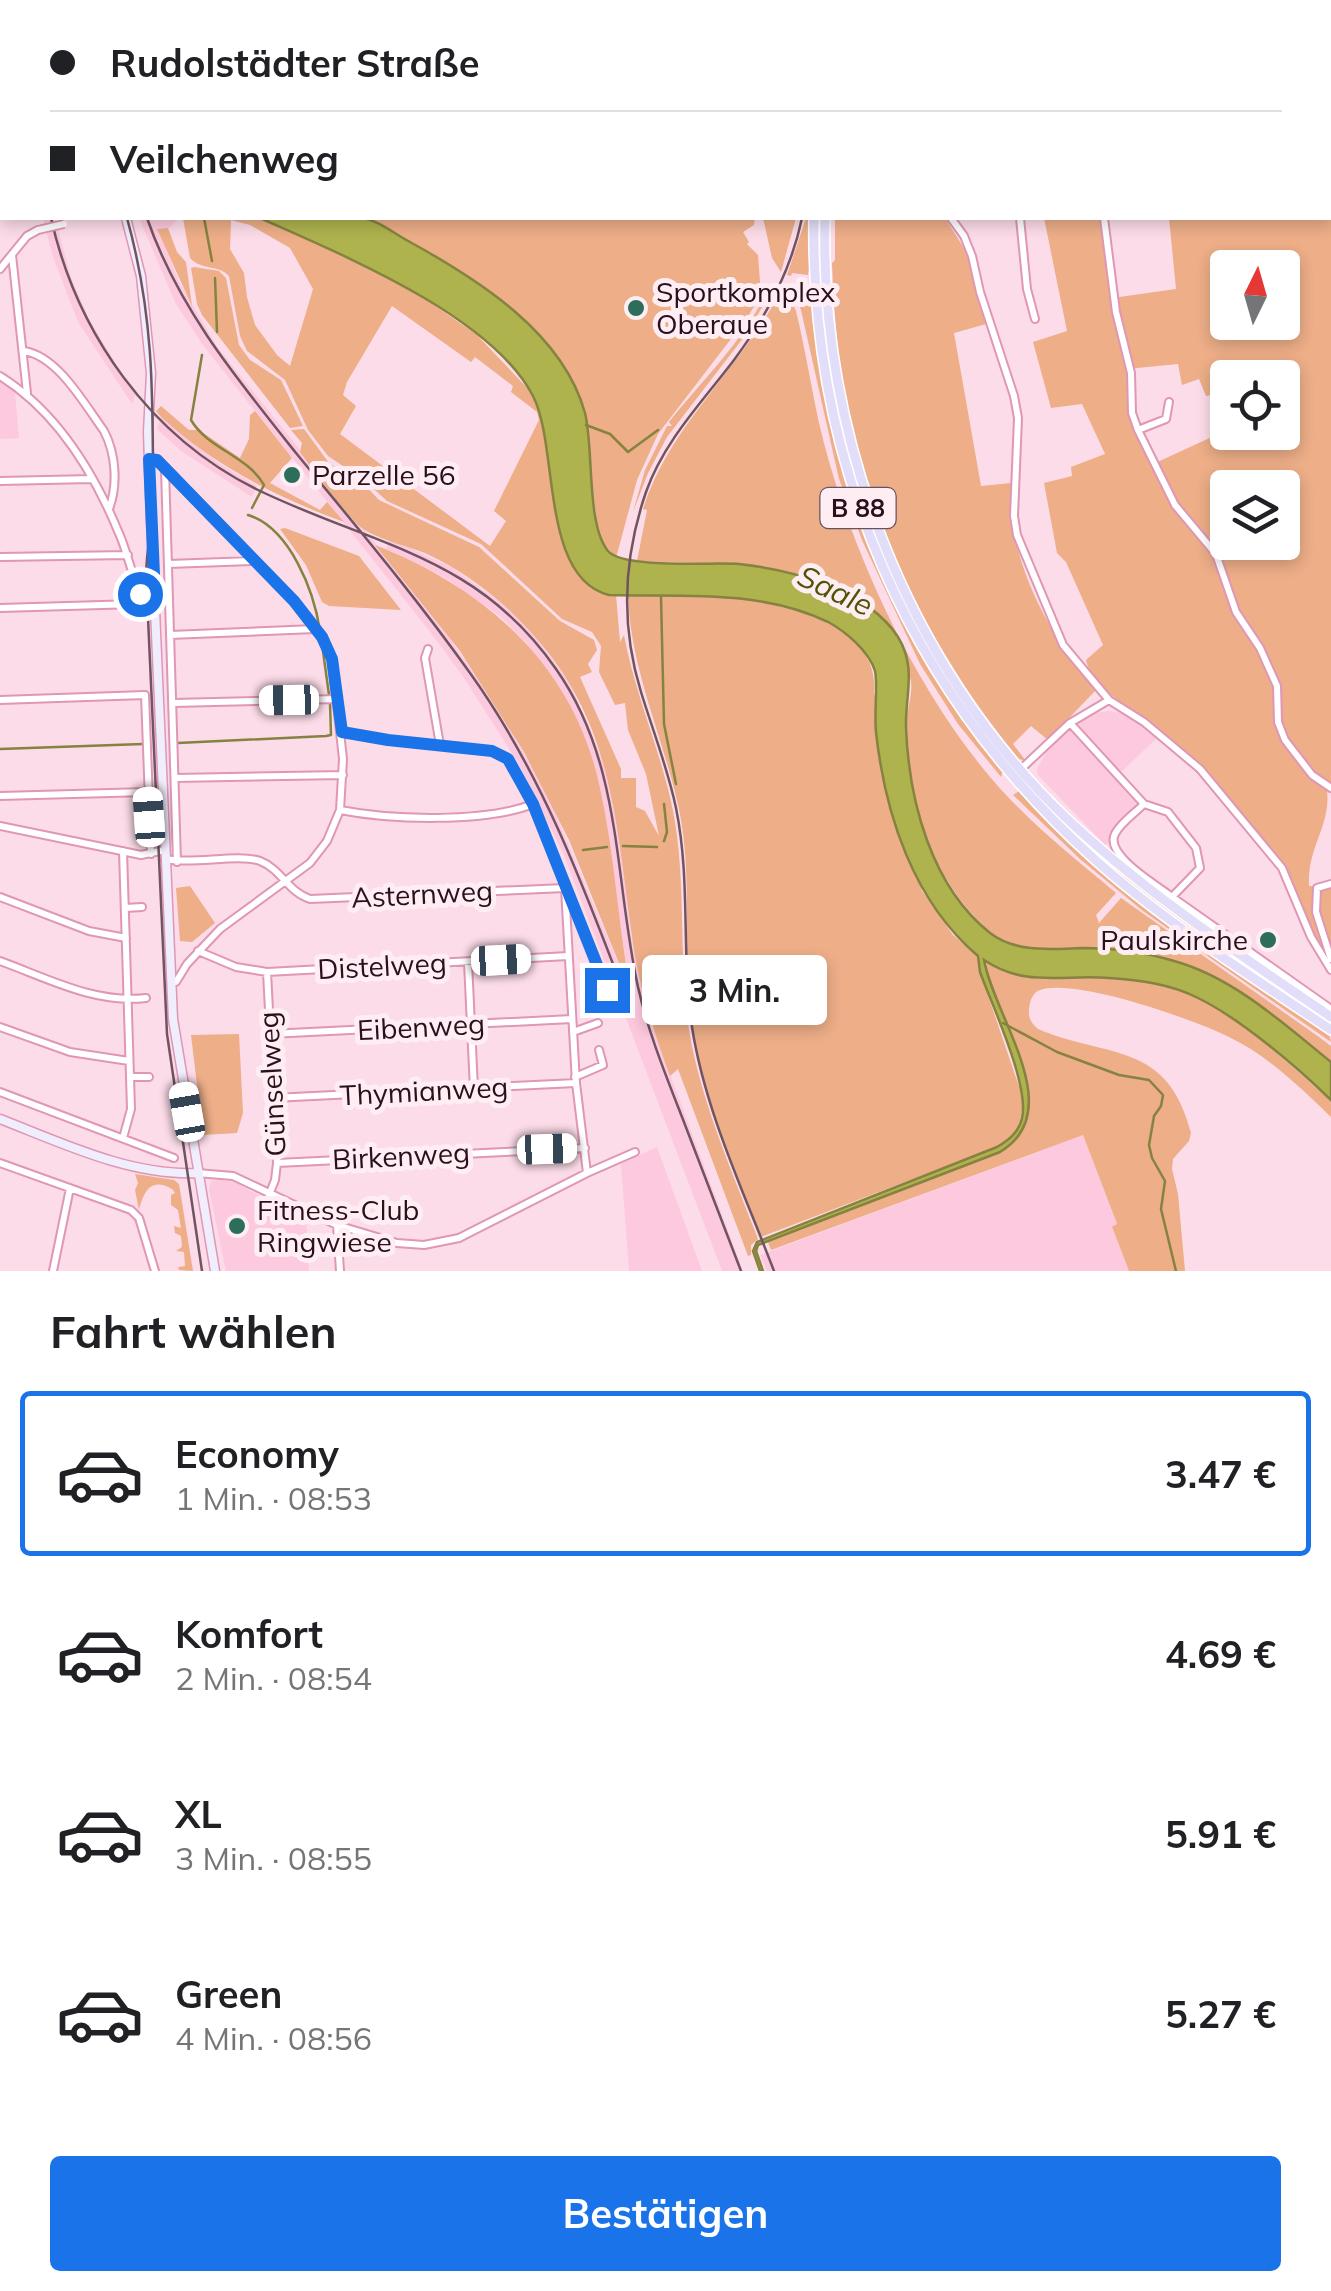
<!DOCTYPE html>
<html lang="de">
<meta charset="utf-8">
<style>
:root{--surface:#fff;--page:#f6f6f6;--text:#202124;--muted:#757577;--line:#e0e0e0;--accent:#1a73e8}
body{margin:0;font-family:Mulish,sans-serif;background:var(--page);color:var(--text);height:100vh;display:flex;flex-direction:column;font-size:38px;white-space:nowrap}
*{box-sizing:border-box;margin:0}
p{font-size:32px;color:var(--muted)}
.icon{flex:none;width:55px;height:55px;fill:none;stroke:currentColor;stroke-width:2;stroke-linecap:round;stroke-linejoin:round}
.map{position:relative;height:1271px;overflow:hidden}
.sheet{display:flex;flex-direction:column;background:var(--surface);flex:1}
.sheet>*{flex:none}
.hud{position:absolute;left:0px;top:0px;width:1332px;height:220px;box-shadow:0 5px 15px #0003;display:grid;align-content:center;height:220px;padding:0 50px;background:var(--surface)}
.needle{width:65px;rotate:5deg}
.fabs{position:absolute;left:1210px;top:250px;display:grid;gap:20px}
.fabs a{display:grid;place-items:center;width:90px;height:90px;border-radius:10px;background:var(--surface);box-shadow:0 5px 15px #0003;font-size:50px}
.end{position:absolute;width:45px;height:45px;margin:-22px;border:12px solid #1a73e8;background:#fff;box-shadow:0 0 0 5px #fff}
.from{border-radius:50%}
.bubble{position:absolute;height:70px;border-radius:10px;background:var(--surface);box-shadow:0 5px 15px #0003;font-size:32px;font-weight:700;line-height:70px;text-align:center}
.car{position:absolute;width:30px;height:60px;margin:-30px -15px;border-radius:12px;box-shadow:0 0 8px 2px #0007;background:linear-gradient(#fff 24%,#345 0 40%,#fff 0 76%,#345 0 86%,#fff 0)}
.hud b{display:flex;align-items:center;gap:35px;height:95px;font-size:38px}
.hud b+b{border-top:2px solid var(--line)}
.hud i{width:25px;height:25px;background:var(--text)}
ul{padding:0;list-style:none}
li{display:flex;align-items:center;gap:30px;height:165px;margin:0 20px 15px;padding:0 30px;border:5px solid transparent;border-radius:10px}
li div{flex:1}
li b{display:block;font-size:38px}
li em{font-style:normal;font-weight:700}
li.active{border-color:var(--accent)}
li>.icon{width:90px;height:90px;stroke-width:1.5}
h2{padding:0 50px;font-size:45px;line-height:120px}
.button{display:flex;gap:20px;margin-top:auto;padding:20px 50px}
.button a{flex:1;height:115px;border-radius:10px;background:var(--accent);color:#fff;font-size:40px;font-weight:700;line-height:115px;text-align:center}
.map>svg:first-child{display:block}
.built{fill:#fdc9de}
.green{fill:#edae88;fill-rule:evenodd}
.water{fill:#aeb34e;stroke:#86823f;stroke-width:2.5}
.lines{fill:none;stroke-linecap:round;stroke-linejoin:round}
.stream{stroke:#86823f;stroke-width:2.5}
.street-casing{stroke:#e096b6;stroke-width:10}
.secondary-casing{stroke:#e096b6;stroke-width:11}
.primary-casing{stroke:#fff;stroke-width:12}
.street{stroke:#fff;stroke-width:6}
.secondary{stroke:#f0eefc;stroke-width:8}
.primary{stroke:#e2def9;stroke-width:9}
.tram{stroke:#715461;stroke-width:2.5}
.rail{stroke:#715461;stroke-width:2.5}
.street-bridge-casing{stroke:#e096b6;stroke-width:10;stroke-linecap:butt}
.street-bridge{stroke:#fff;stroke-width:6}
.route{stroke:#1a73e8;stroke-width:12}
.poi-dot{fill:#2d6d5b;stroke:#feeef4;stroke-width:4}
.labels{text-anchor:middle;stroke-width:10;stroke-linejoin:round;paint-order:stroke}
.shield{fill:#feeef4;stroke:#6a525d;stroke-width:2.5}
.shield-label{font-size:25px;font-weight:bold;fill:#2a0f1c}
.poi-label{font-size:28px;fill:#2a0f1c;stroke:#feeef4;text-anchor:start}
.street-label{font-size:28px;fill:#2a0f1c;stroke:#feeef4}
.water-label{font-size:30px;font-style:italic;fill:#505303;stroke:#feeef4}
</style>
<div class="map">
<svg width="1331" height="1271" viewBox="0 0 1331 1271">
<rect width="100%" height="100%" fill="#fcdce8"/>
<!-- built -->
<path class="built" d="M43,218H55L71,277L88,317L120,371L137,391L132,404L78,322L52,254Z
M139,218H178L170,228L158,229L179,282L218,348L430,611L491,697L546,791L631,994L600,789L574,715L526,643L501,617L444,577L386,549L390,539L451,567L510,609L537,639L569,681L606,768L616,809L632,937L651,1023L743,1271H722L564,855L520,766L462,675L431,633L202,344L175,302Z
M0,381L15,392L19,438L0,439Z
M161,417L220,464L257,486L252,497L181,451L157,429Z
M1108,711L1131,714L1159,736L1119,774L1078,724L1089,714Z
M1067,729L1072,730L1136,800L1135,809L1112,836L1111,843L1105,845L1038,775L1037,769L1045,754Z
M1083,1135L1117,1225L1112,1228L1129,1271H767L760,1255Z
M657,1147L702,1271H629L621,1164Z
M219,1180L235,1182L265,1199L306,1215L309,1271H226L209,1189L211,1181Z"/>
<!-- green -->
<path class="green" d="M364,0H693L695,2H365Z
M1100,0H1331V785L1327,791C1331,826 1307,847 1309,886L1331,887V967L1320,953L1286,868L1203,768L1109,693L1090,674L1086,660L1103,645L1066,562L1057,553L1044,483L1072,476L1071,467L1105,454L1082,404L1051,408L1033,342L1067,331L1044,218H1102L1112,298L1176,289L1169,218H1330V2H1097ZM1228,268H1282V322H1228ZM1178,364L1182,385L1199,379L1206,396L1222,393L1227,416L1228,378H1282V432L1227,430L1151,465L1129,411L1127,369ZM1228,488H1282V542H1228Z
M183,218H260L352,258L413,291L476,334L531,392L544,425L554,507L569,554L609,595H616L620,642L624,635C635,695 661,751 673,811C687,883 678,957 689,1030C701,1102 732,1171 758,1239L751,1245V1255L748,1256L678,1069L670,1076C653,1030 638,984 632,936C616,826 614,725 535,637C506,603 468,573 427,554C406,545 373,539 357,524C336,503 318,475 300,452L302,443L291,430L304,429L329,463L362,482L379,500L479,547L560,621L594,640L597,650L588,664L592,672L580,677L621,769V778H636V807L645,811L659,836L646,774L628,730L625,703L615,705L599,672L601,646L592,632L562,619L481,544L387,501L364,480L328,456L308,430L285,380L247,351L240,336L229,276C218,264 202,271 190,258ZM231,220L250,225L290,248L313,289L290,366L277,355L255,325L247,297L244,273L230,249ZM392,306L471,362L475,357L513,386L511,392L537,412L539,420L494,511L506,521L490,546L340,434L356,406L343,395L347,382Z
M363,218H755L754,225L743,232L749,242L747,244L758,255L761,295L747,318L658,434L637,480L616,558L604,544L597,522L590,470L555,353L502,301Z
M763,218H796L781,272L772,258Z
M806,218H810L809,269L808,275L792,273L791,276L787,275Z
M829,218H945L969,256L986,324L954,333L981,486L1011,483C1006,557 1048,635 1096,690L1048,740L1031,726L1013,744L1026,761L1019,759C937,660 876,540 848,414C838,365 834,314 832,263L835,260V220Z
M168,228L177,252L186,262L192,306L157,229Z
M194,267L219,271L226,278L239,345L250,360L281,380L303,426L290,428L202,315L197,304L191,268Z
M783,283L810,294C821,357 826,421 846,482C879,589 935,683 1003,771L1001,777L958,724L920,664L862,540L839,479L801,310L797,298Z
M767,285L774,287L747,333L667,437L648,473L633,512L645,470L667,426H672L669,422C695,388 759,325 767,285Z
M781,290L790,297L796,311C805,348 811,386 819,423C848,548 919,702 1007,796C1041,832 1079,862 1116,893L1096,915L1099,923L1121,898L1319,1037L1331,1046V1062C1285,1025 1237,983 1180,963C1150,952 1115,949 1083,948C1073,948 1063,952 1053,951C1033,951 1004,944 989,931C932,880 907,801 906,726C906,712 913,695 911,681C909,671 898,657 893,648C887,636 881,617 871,609C810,560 711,564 637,561L647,510L643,509C670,424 742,368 781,290Z
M161,406L189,430H199L240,458L249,439L250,415L255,411L292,458L270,483L320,510L327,502L344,522C276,497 215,466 161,417L156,411Z
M285,528L359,556L401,610L329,606L322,602L306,565L280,529Z
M375,545C487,589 574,666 600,788C615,856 618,926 631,993L569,840L524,752L460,651Z
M720,595C774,604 880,619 874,692L922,891L953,935L978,956L980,972L1024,1101L1018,1130L997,1147L761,1237C736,1169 703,1101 692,1028C681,955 694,882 679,809C663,736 631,671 628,596Z
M1029,783C1114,880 1226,949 1331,1022V1026L1200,935L1105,863L1025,785Z
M1019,791C1105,890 1222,960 1329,1034L1331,1042L1143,911L1080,859L1013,795Z
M190,886L215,923L192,942L180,941L176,888Z
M983,959C997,969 1025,978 1042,979C1052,980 1063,976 1073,975C1105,974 1143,979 1173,988C1232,1006 1279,1057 1325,1095L1331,1100V1117C1300,1087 1266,1054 1227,1036C1192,1019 1076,978 1040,990C1032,993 1030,1001 1029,1009C1028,1018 1031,1023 1038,1029C1108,1059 1167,1040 1191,1133L1189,1141L1173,1159L1172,1169L1178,1194L1185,1271H1129L1112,1227L1117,1224L1083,1135L771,1250L768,1242L1000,1152C1067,1112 995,1016 983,959Z
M239,1034L243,1113L237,1133L203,1135L191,1035Z
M135,1174L174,1180L179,1184L193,1271L179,1270L178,1267L185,1266L184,1252L176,1251L182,1247L181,1236L175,1233L174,1226L181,1228L178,1210L171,1205V1195L175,1193L172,1189C151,1177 144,1191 139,1210L135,1190L138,1183Z"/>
<!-- water -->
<path class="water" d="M260,218C292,217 330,212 362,218C378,220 396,235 410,242C479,280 563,333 585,413C594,448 586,524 608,551C623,569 713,562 739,564C792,570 867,589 898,637C917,668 905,695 906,728C909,801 931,886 990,933C1016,953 1051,949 1081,948C1112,948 1144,952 1174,961C1233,977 1284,1024 1331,1062V1100C1297,1067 1241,1019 1198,998C1171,984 1139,980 1109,978C1063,974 1026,988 984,960C994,1017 1069,1111 1000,1152L758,1245L756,1251L763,1271H760L753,1251L757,1242L997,1147C1009,1140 1019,1132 1022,1118C1030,1086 992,1005 980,972L978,956C913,901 885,814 876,732C874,715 878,683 875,671C869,651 845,631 828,622C759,589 683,597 609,595C540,578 559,446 533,396C491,315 340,254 260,218Z"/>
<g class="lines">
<!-- stream -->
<path class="stream" d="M204,218L212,261
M215,278L217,332
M202,355L191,420C208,449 248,456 264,485L252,508
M586,425L610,434L628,452L658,430
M248,515C290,528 314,591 320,631
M661,597L664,724L676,784
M102,602L121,601
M0,605L97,602
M322,644L329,695
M178,743L326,736L331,735L330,703
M0,749L143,744
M664,841L667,832L664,804
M623,846L657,847
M583,850L607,847
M1003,1023L1057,1052L1119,1075L1149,1080L1163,1095L1161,1106L1154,1116L1149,1145L1152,1158L1165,1181L1161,1209L1176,1271"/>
<!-- street casing -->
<g class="street-casing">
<path id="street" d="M977,2L979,0
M1157,2L1159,0
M951,218L964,236L972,256L980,292L1014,396L1018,418L1014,516L1017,535L1063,645L1109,700L1144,722L1200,769L1282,868L1311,937L1331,970
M1020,218L1027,289L1035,319
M1104,218L1116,312L1131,373L1132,413L1138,430L1175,505L1216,554L1236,612L1260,648L1277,686L1278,722L1285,740L1312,775L1331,788
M12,255L27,393
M0,269L27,236L38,230
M24,351C58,356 85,405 104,431C116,454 118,485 109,509
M0,376C56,411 93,471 118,531C128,552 131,577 143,597
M1138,430L1166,419L1169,402
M149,459L157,460L165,467L294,601L323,637L332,659L343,759L340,810L327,841L310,863L220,929L187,964L176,982H171
M165,469L177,862
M0,481L92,479
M0,557L128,555
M168,564L252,561
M0,608L136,604L142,599
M170,635L315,629
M428,649L425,658L440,745
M0,700L145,695L151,854
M173,703L338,699
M1070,723L1144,804L1168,812L1196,848L1200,868L1172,897C1157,885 1104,855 1115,834C1120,823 1135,813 1144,804
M342,732L388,740L492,751L507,759L533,804L607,990
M1021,769L1070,723L1109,700
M175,778L343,775
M0,796L147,792
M340,810C391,820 485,823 533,804
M0,826L141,855L165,850
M165,859C194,865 237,853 260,861C281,869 288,892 310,899L565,888L576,1083L587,1173L459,1238L424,1245L397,1243L337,1225L233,1176L197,1173
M1331,884L1317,888L1316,912L1331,959
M0,897L89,931L126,938
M1172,897L1331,1009
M125,908L142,907
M198,951L236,967L267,972L568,956
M0,961C47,978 95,1004 146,998
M468,962L474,1089
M267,972L277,1163L275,1180L269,1195
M0,1027L70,1052L129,1061
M573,1032L598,1023
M270,1034L572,1019
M130,1077H149
M575,1077L603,1065L599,1050
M0,1092L174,1158
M273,1098L576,1083
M123,1138L131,1109L123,851
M0,1163L131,1210L139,1218L155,1271
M277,1163L585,1148
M587,1173L635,1152
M337,1225L340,1271
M53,1271L70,1188"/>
</g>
<!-- secondary casing -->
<g class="secondary-casing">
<path id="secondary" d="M116,2L117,0
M126,218L141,276L151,373L148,432L151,519L173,1019L215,1271
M0,1119C62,1143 130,1176 197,1173"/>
</g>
<!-- primary casing -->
<g class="primary-casing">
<path id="primary" d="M852,2L853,0
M863,2L864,0
M814,218C810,463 909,692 1092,857C1164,922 1250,975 1331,1030
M825,218C819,435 906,664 1064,816C1145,893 1239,954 1331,1017"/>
</g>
<!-- street -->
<use href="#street" class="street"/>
<!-- secondary -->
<use href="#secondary" class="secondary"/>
<!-- primary -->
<use href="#primary" class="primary"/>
<!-- tram -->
<path class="tram" d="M114,2L115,0
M845,2L846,0
M127,218C154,315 153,396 153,496C152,522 147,548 146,574L167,1034L202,1271
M774,1271C744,1192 705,1111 692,1027C681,954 691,881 676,808C668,769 653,731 641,692C620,624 623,559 646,492C664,441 703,401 734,360C767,316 791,271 802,218"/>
<!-- rail -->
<path class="rail" d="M39,0V2
M133,2L134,0
M51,218C77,334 150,437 258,490C374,546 477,555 556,669C623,764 614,879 638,987C649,1036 669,1083 687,1130C705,1177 723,1224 741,1271
M147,218C178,308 237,379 296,453C355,525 416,597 470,673C544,776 587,895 632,1014"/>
<!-- street-bridge casing -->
<g class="street-bridge-casing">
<path id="street-bridge" d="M38,230L64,224"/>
</g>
<!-- street-bridge -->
<use href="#street-bridge" class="street-bridge"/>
</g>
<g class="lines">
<!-- route -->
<path class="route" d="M140,594L144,598H155L149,459L157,460L294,601L322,637L332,659L342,732L388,740L492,751L508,759L533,804L607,990"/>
</g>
<!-- markers -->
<g class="poi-dot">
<circle cx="636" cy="308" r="10"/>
<circle cx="292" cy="475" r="10"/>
<circle cx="1268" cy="940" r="10"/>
<circle cx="237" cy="1226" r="10"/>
</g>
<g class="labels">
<!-- shield labels -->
<rect class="shield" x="820.5" y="488" width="75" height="40" rx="8"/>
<g class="shield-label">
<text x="858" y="517">B 88</text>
</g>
<!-- poi labels -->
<g class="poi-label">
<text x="656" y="302">Sportkomplex<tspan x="656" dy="32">Oberaue</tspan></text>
<text x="312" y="485">Parzelle 56</text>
<text x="1248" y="950" text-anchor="end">Paulskirche</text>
<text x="257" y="1220">Fitness-Club<tspan x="257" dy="32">Ringwiese</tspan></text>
</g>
<!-- street labels -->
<g class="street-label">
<text transform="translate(422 894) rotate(-3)" y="10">Asternweg</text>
<text transform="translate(382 966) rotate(-3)" y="10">Distelweg</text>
<text transform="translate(421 1027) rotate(-3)" y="10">Eibenweg</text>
<text transform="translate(272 1084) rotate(-93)" y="10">Günselweg</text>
<text transform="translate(424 1091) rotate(-3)" y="10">Thymianweg</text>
<text transform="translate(401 1156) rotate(-3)" y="10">Birkenweg</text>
</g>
<!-- water labels -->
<g class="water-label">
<text transform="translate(835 591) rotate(25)" y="10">Saale</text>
</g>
</g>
</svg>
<div class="fabs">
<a><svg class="needle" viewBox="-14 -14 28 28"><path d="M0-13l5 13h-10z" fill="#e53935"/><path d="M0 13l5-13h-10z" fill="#757577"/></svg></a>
<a><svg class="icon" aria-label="locate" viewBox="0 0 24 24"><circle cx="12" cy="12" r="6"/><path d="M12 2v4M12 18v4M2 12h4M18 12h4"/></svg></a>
<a><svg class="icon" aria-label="layers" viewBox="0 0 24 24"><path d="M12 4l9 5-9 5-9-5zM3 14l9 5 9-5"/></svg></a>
</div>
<i class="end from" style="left:140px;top:594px"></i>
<i class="end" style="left:607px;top:990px"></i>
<div class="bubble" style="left:642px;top:955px;width:185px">3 Min.</div>
<i class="car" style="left:289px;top:700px;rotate:269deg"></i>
<i class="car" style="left:149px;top:817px;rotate:356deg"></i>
<i class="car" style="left:501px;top:960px;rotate:87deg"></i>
<i class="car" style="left:187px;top:1112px;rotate:350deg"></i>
<i class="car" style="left:547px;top:1149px;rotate:88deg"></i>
<div class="hud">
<b><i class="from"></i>Rudolstädter Straße</b>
<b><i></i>Veilchenweg</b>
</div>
</div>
<section class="sheet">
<h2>Fahrt wählen</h2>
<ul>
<li class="active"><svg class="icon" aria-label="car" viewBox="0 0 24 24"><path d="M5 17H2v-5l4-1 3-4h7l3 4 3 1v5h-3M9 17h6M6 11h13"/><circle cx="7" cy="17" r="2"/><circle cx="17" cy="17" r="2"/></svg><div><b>Economy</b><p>1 Min. · 08:53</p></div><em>3.47 €</em></li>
<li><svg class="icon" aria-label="car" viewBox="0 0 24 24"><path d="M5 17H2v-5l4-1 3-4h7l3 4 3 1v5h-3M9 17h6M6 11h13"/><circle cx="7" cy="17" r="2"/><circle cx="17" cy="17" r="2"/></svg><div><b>Komfort</b><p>2 Min. · 08:54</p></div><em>4.69 €</em></li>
<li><svg class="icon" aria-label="car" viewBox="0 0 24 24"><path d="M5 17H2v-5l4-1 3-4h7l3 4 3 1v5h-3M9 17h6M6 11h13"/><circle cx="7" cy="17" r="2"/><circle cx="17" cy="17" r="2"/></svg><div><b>XL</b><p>3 Min. · 08:55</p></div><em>5.91 €</em></li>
<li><svg class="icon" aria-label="car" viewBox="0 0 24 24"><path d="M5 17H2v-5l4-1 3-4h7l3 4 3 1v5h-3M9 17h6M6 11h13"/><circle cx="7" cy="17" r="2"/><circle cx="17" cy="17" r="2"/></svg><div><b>Green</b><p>4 Min. · 08:56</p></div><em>5.27 €</em></li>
</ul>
<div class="button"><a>Bestätigen</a></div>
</section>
